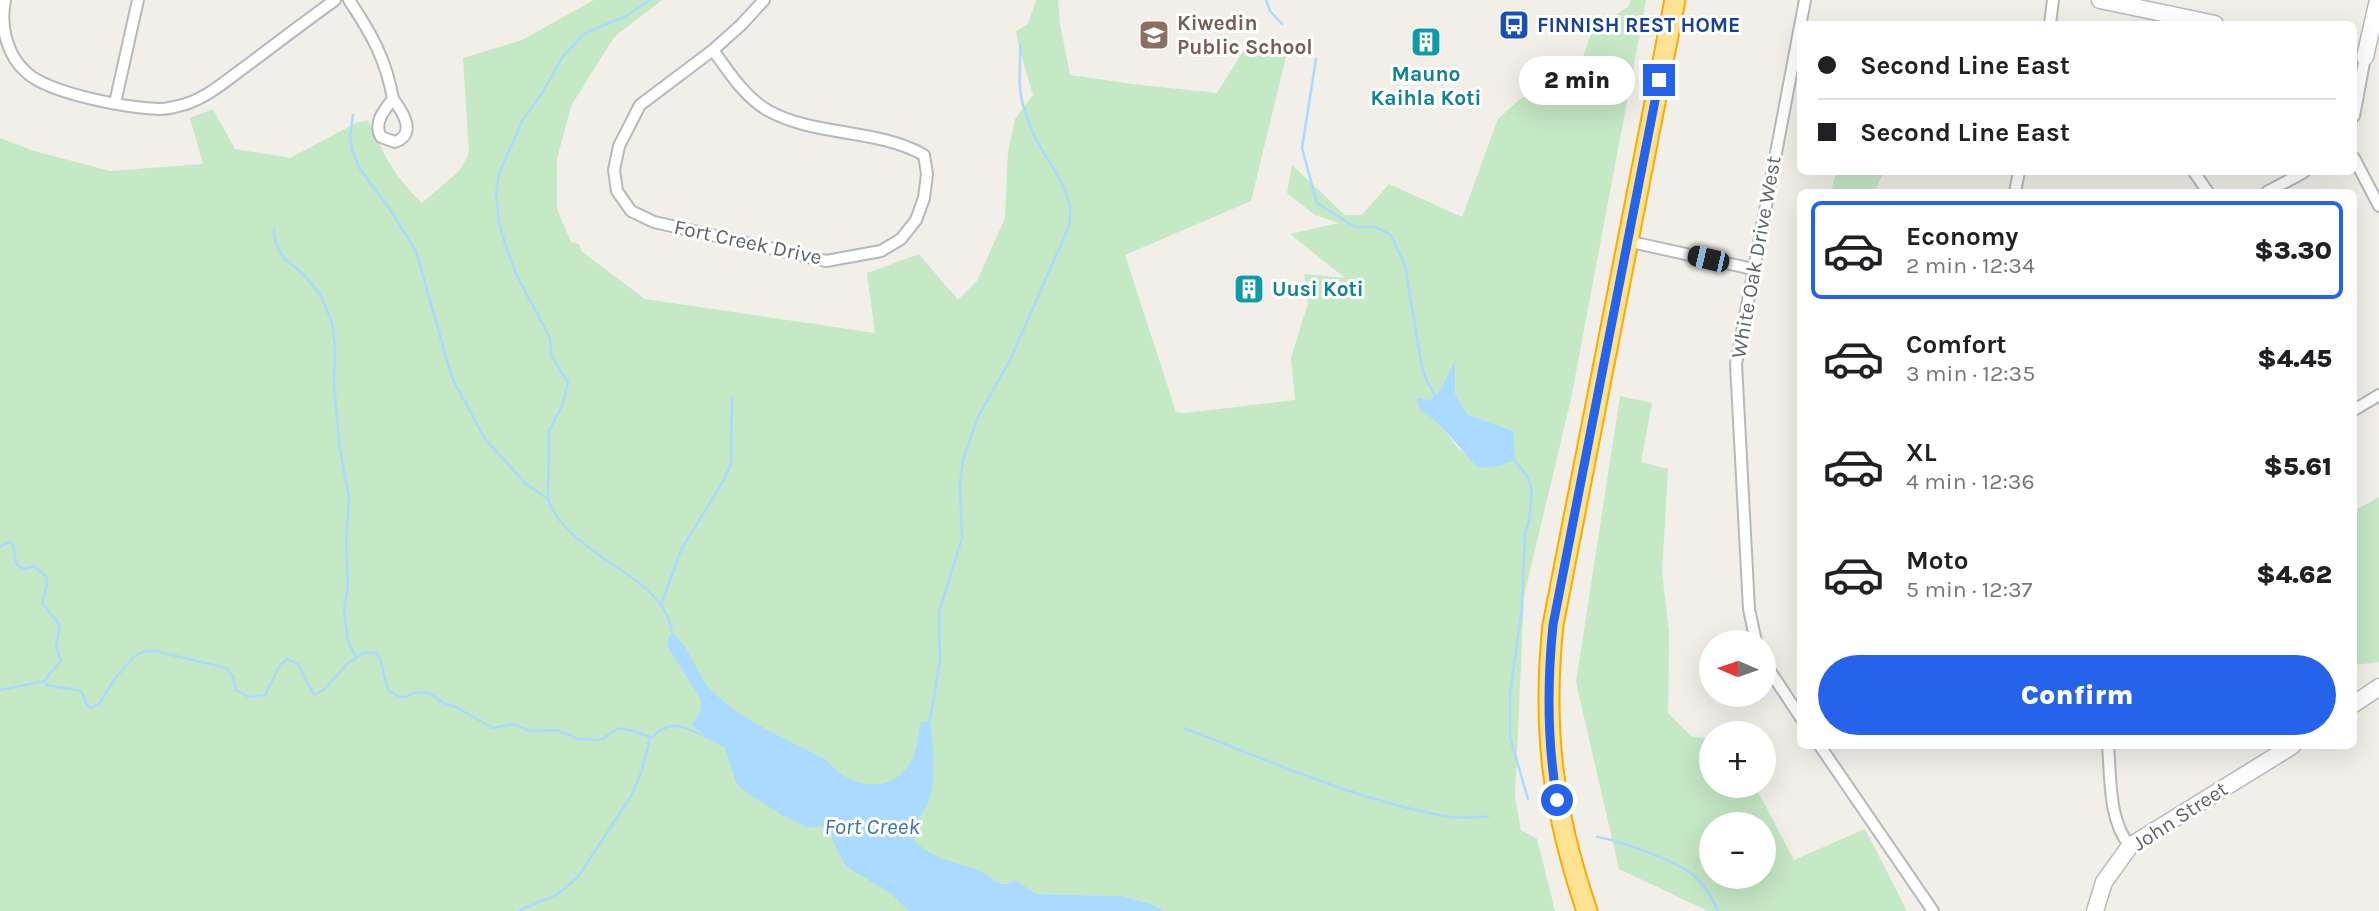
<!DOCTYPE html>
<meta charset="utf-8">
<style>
:root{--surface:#fff;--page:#f2f2f2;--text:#202124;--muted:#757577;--line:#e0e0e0;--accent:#2563eb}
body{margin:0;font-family:Karla,sans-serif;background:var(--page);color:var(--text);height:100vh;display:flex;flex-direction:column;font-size:26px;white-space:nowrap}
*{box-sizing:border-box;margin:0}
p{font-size:23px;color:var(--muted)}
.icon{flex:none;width:38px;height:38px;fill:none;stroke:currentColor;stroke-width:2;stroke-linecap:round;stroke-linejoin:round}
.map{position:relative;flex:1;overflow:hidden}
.sheet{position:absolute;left:1797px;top:189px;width:560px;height:560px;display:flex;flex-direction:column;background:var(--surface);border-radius:10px;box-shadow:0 7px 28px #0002}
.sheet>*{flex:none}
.banner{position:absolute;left:1797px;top:21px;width:560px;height:154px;border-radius:10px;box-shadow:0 7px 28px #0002;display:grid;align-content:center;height:154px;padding:0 21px;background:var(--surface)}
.needle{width:46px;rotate:272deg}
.fabs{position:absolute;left:1699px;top:630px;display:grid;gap:14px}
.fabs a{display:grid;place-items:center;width:77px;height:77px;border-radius:50%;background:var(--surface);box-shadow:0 7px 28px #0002;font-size:35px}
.end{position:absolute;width:32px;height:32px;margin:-16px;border:9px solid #2563eb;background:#fff;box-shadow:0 0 0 4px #fff}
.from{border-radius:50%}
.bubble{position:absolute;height:49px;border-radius:24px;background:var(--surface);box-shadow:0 7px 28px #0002;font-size:23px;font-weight:800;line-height:49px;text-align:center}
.car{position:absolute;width:21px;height:42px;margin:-21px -10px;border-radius:9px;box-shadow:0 0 5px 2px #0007;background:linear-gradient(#222 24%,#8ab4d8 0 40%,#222 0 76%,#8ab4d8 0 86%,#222 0)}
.banner b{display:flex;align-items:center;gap:24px;height:66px;font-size:26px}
.banner b+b{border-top:2px solid var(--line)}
.banner i{width:18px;height:18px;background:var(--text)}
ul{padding:12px 0 0;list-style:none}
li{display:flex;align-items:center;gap:21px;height:98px;margin:0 14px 10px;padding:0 7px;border:4px solid transparent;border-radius:10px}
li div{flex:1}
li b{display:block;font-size:26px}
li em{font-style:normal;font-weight:800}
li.selected{border-color:var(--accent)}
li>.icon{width:63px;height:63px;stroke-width:1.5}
.cta{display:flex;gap:14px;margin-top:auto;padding:14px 21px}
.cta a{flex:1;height:80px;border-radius:42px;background:var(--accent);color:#fff;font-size:28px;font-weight:800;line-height:80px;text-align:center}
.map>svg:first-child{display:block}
.green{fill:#c5e8c5;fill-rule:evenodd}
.water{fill:#aadaff}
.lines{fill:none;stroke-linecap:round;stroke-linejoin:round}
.stream{stroke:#aadaff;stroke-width:2.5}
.street-casing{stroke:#b5b8bc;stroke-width:14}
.secondary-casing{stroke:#b6babf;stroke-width:19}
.highway-casing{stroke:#f9ab00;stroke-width:23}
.street{stroke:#fff;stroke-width:10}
.secondary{stroke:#fff;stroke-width:16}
.highway{stroke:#fde293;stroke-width:19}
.route{stroke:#2563eb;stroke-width:9}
.labels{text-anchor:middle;stroke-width:6;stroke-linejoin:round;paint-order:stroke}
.education-label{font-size:21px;font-weight:bold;fill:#785e54;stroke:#fff;text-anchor:start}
.transit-label{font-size:21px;font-weight:bold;fill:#164399;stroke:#fff;text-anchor:start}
.culture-label{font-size:21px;font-weight:bold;fill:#0d838f;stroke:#fff}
.street-label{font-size:21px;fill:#5f6368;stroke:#fff}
.water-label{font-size:23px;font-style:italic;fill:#4174aa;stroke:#fff}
</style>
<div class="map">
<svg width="2379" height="911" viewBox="0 0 2379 911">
<rect width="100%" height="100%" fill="#f1efe8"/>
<!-- green -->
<path class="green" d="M594,0H662L614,37L571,106L557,159V209L571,242L579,244L581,251L645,299L875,333L867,273L919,254L958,300L977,281L1005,218L1008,152L1015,119L1033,95L1021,55L1016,31L1028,24L1036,0H1058L1060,24L1070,75L1140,85L1217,93L1246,47L1286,57L1251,201L1125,255L1176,412L1185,413L1295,400L1291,358L1308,303L1304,274L1345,278L1290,234L1339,223L1315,215L1287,193L1292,165L1345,215H1362L1389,184L1462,217L1498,119L1520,99L1579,69L1593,28L1628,7L1631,0H1646L1571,399L1524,596L1515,798L1521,830L1537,839L1555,911H1163L1152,904L1121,896L1036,894L1016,880L1006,884L999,882L996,911H0V138L34,151L110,171L203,164L190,118L213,109L235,149L290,158L356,123L368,120C385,156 393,175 422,203L459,171L469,154L463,58L522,40ZM1455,363V394L1467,414L1513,431L1460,451L1437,420L1420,410L1416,397L1430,400L1440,390Z
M1836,172H1884L1874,192H1831Z
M1620,396L1652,403L1641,462L1668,469L1662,572L1669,631L1668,713L1692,737L1711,738L1712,786H1755L1794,860L1865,829L1907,911H1708L1619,869L1576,682ZM1764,824V877H1712V824Z
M2379,497V662L2354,665V511Z"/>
<!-- water -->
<path class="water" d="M1455,361V394L1467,414L1513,431L1515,460L1499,466L1479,468C1457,448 1445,424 1420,410L1416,397L1430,400L1440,390Z
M672,634C692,647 696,676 713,692C745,723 789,740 826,760C851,791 898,796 914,755C918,745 918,733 921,722L930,721C933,743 937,781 928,802C923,815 913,821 911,835C924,858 958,862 980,871C988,874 996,884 1005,884C1007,884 1013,881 1016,880L1036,894L1121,896L1152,904L1163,911H909L891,894L846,866L837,850L829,830L823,826L808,828L782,815L744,791L736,782L725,748L696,729L692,723L700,713L701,700L668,647V639Z"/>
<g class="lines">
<!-- stream -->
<path class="stream" d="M650,0L626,16L585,33L563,56L541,95L523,119L499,174L496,193L499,223L505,243L516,274L550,338L551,355L568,383L562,406L549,431L548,499C569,559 667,574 672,634
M1266,0L1270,11L1282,24
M1316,59L1302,148L1317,203L1355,227H1375L1391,235L1405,266L1422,367L1425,377L1435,396
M353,115L350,136L352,150L360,169L391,211L416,251L452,378L485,439L526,484L548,499
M274,230L276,244L283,257L303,274L320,294L332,322L335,346L334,385L340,450L349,497L346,544L348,586L344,610L348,641L356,658
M1513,458L1528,478L1532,491L1529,521L1525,533L1522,607L1510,694V737L1528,799
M0,547L8,542L13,544L16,563L22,569L34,566L46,576L47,584L42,603L60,625L56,647L61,661C55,670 49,672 45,681
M661,605L681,550L725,478L731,463L732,397
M0,690L45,681L47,685L81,691L87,705L91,708L99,704L116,677L134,657L143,652L155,651L226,668L233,676L236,690L249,697L265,695L280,665L288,659L298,664L314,695L324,690L347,664L362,654L369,652L376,653L380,658L388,690L399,697H405L417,692L429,693L445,704L454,706L493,728L513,724L530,731L557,730L578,739L596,740L603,739L618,728L634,731L650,737
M930,721L940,661L939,612L962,538L960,483L963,460L978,417L1011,358L1069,226C1076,193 1051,168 1037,141C1031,130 1027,117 1023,105C1017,85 1021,64 1020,44
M1184,728C1270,761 1357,801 1450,817C1462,819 1476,816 1488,817
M650,737H653C671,715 691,731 713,740
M1597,837C1619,840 1683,863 1698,879C1706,888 1713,899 1718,911
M518,911L558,894L578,877L631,796L642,771L650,737"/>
<!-- street casing -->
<g class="street-casing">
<path id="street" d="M5,0C0,25 6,55 27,73C51,94 127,108 160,109C168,109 179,106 186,104C210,96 229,78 249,64C278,42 306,21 335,0
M349,0C371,33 386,59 393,99
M2050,24L2053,0
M713,50C728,71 744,96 767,110C815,137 876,128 924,155L927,174L924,198L916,220L901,239L881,251L826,261L654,222L631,211L617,191L614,170L619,146L640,105L713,50L741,25L764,0
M393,99C403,112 417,134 395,142L381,137C373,123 384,110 393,99Z
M115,103L138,0
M2354,116L2365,57
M2354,158L2379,206
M2194,172L2208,192
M2015,192L2019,172
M2267,192L2304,172
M1627,241L1753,269
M2354,410L2379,395
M1756,642L1749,609L1736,364L1805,0
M1764,662L1801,718
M1820,746L1933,911
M2108,746C2111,778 2108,820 2130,846"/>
</g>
<!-- secondary casing -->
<g class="secondary-casing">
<path id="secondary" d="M2100,0L2215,24
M2365,57L2378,0
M2354,704L2379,687
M2095,911L2104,882L2130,846L2292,746"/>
</g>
<!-- highway casing -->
<g class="highway-casing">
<path id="highway" d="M1587,911C1553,811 1542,730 1553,625L1675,0"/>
</g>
<!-- street -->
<use href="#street" class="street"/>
<!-- secondary -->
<use href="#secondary" class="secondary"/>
<!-- highway -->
<use href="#highway" class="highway"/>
</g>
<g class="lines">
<!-- route -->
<path class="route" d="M1557,800C1547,741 1547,684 1553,625L1659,80"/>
</g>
<!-- icons -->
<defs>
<g id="bus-square" transform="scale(1.575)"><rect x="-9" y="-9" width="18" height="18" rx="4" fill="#1a4fb4" stroke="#fff"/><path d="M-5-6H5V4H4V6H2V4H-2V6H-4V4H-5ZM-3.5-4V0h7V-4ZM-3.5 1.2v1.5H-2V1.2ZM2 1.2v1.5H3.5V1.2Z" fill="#fff"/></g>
<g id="school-square" transform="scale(1.575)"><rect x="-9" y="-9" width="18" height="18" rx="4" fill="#8d6e63" stroke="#fff"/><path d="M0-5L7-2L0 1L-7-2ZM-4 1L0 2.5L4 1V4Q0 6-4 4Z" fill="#fff"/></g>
<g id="building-square" transform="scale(1.575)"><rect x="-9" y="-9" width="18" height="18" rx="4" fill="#0f9aa8" stroke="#fff"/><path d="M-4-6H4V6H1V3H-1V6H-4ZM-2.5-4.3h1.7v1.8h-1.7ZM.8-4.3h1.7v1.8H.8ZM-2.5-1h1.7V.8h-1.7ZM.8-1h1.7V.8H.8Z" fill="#fff"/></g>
</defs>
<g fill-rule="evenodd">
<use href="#bus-square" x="1514" y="25"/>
<use href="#school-square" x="1154" y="35"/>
<use href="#building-square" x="1426" y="42"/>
<use href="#building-square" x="1249" y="289"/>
</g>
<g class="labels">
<!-- education labels -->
<g class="education-label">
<text x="1177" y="30">Kiwedin<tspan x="1177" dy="24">Public School</tspan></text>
</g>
<!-- transit labels -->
<g class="transit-label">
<text x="1537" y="32">FINNISH REST HOME</text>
</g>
<!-- culture labels -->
<g class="culture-label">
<text x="1426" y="81">Mauno<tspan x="1426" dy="24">Kaihla Koti</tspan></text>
<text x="1272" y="296" text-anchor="start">Uusi Koti</text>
</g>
<!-- street labels -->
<g class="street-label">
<text transform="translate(748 242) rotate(12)" y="7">Fort Creek Drive</text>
<text transform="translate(1756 257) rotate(-80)" y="7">White Oak Drive West</text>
<text transform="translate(2180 816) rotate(-33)" y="7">John Street</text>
</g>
<!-- water labels -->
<g class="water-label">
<text x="872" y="834">Fort Creek</text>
</g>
</g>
</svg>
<div class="fabs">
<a><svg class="needle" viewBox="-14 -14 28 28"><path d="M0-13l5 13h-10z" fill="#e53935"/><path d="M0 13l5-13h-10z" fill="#757577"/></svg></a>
<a>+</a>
<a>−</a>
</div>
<i class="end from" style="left:1557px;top:800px"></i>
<i class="end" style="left:1659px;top:80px"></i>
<div class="bubble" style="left:1519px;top:56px;width:116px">2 min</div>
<i class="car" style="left:1708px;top:259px;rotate:283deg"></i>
<div class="banner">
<b><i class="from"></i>Second Line East</b>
<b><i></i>Second Line East</b>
</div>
<section class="sheet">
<ul>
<li class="selected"><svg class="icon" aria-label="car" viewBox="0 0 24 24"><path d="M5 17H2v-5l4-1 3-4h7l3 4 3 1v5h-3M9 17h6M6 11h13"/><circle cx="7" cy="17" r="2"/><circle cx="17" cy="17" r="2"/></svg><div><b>Economy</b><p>2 min · 12:34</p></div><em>$3.30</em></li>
<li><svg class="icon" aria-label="car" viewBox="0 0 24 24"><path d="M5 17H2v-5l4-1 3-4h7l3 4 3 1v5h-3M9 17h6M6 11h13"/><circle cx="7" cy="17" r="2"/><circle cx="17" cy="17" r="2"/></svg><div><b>Comfort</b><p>3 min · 12:35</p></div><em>$4.45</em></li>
<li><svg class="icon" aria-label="car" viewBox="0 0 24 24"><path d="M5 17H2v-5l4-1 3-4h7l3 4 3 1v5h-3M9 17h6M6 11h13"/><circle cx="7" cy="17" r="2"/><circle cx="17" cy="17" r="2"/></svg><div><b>XL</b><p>4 min · 12:36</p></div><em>$5.61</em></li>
<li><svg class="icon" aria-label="car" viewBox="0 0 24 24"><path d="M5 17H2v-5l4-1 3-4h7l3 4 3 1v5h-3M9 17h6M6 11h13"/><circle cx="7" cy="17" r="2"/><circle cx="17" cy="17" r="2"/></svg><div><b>Moto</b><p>5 min · 12:37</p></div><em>$4.62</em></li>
</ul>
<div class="cta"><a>Confirm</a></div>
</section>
</div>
